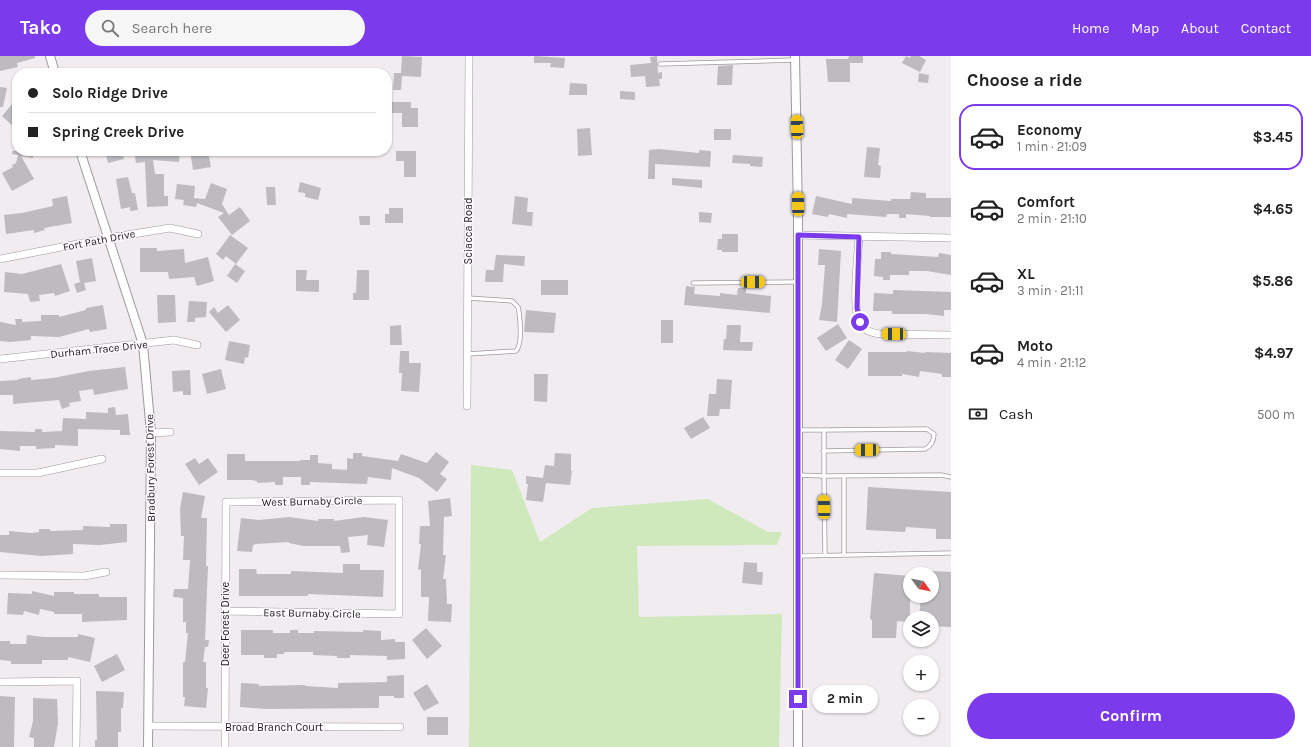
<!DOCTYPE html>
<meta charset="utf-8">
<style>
:root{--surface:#fff;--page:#f6f6f6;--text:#222;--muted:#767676;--line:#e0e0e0;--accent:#7c3aed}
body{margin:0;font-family:Karla,sans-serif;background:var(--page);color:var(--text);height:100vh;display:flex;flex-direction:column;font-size:15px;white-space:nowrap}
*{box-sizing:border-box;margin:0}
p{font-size:13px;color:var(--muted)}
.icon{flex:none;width:22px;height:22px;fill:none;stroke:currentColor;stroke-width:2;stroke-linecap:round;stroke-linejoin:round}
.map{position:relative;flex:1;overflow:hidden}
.side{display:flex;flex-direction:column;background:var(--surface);width:360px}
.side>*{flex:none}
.banner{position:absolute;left:12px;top:12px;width:380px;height:88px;border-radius:16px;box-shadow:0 1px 3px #0004;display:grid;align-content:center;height:88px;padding:0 16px;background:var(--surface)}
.needle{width:26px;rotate:123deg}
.controls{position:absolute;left:903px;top:511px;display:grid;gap:8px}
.controls a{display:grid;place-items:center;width:36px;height:36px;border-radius:50%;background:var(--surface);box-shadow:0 1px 3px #0004;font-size:20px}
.end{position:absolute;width:18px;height:18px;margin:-9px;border:5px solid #7c3aed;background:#fff;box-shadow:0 0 0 2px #fff}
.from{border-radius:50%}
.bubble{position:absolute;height:28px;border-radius:14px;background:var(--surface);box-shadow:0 1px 3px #0004;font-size:13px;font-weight:700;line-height:28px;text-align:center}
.car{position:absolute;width:12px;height:24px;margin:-12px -6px;border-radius:5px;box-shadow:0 0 3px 1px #0007;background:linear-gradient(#f5c518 24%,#345 0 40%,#f5c518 0 76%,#345 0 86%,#f5c518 0)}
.banner b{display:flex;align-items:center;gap:14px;height:38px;font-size:15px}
.banner b+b{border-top:1px solid var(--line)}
.banner i{width:10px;height:10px;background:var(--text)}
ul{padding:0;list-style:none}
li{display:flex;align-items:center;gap:12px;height:66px;margin:0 8px 6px;padding:0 8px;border:2px solid transparent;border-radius:16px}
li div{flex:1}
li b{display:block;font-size:15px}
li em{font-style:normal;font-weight:700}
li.on{border-color:var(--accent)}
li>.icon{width:36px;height:36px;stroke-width:1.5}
h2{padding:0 16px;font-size:18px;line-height:48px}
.pay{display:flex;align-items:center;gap:10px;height:44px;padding:0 16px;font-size:15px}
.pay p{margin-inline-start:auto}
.primary-button{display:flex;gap:8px;margin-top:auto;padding:8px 16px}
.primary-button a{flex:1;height:46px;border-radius:24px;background:var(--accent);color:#fff;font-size:16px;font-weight:700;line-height:46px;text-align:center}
header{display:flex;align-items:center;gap:24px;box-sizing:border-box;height:56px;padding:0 20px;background:var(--accent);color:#fff}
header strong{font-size:19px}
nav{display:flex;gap:22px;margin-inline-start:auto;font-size:14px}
.search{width:280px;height:36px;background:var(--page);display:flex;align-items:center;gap:10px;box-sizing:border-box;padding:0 14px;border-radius:22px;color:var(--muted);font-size:15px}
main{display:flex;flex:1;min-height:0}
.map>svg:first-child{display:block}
.green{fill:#d0e9bc}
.building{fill:#bdbbc0}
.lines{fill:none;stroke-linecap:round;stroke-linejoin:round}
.service-casing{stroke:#9d999d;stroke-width:5}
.minor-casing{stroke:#9d999d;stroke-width:8}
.tertiary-casing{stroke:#9d999d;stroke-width:10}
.service{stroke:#fff;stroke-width:3.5}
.minor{stroke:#fff;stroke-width:7}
.tertiary{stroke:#fff;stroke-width:8}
.route{stroke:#7c3aed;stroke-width:5}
.labels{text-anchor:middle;stroke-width:3;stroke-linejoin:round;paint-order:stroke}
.street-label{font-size:11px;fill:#1e1c1e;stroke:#fdf9fd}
</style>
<header>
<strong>Tako</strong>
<div class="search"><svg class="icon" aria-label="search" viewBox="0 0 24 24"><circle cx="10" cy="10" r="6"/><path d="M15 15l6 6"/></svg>Search here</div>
<nav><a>Home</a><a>Map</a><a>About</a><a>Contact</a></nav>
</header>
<main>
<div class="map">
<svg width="951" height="691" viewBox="0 0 951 691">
<rect width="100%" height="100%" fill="#f0ecf0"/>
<!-- green -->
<path class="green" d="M471,409L512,414L540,486L592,452L708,443L768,476H782L777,489L637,490L639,561L782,558L779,691H469Z"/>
<!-- building -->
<path class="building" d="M0,0H35V2L17,7L18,11L0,15Z
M402,0L422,1L421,21L402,20L401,34H393L394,17H401Z
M534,0L565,2L564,12L550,11L551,7H534Z
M657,0L658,17L662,16V23H659L660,30L646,31L645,20L631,21L630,9L651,7L650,1Z
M849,0H863V7H850V26H828L826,3H848Z
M906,0L910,2L911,0H919L926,4L920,16L902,7Z
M733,9L732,29H717L718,10Z
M919,17L929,19L928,27L918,26Z
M570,27L587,28V39H569Z
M0,31L7,32L3,51H0Z
M620,35L635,36V44L620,43Z
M387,46H411V52H418V71H402V57H387Z
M13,47L17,50V74L2,60Z
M590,72L592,99L578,100L577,73Z
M714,73H731V84H714Z
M867,91L880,92L878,109L881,110L880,122L864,121Z
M659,93L699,97V94L711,95L710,111L655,108V123H648L649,94Z
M12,95H34L33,102L21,100L34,123L12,135L2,117L13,111L12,109L16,107L18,99L12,98Z
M105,95H122L124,103L108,107Z
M134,95H180L179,106L153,104L155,118H164V140H168V150L147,151L145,106L136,107Z
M190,95H208L211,111L193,114Z
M396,95H416V121H404V105H396Z
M733,99L763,101L762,111L750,110V108L732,107Z
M128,121L132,137H135L138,154L130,155V151L121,153L116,123Z
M672,122L702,124V132L672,129Z
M300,126L321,132L318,144L305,141V137L298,136Z
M211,127L227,133L222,148L229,159L240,151L250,165L232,179L218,161L224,157L197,147L196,151L183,149L184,144L175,143L177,128L195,130L194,142L205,143Z
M266,131H275L276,149H267Z
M911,136L926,137V142H951V161H930V160L906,158V162H899V158H887L886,161L847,158V162L829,158L828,161L812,158L816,140L852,148V142L891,145V143H910Z
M67,140L72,167L44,172L45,174L34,177V174L6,178L4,159L22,157L53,150L52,143Z
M515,140L528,142L527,156H533L532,170L512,168Z
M389,152H403V167H385V158H389Z
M699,156L712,157L711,167L699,166Z
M359,160H370V169H360Z
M722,178H738V196H722V194H717L718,183H722Z
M230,179L248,192L236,208L226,200L223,204L216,198Z
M140,192H157V195L184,193L185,207L208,201L214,225L197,230L194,221L169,223L168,216H140Z
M819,193L841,195L837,266L819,264L822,248L825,209H818Z
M881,196H891V198L938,201L939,197L951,199V219L927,215H909V219H890V224H883V221L874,220L875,203H881Z
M496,199L525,200L524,210L504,208L503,226H485L486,214H494Z
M92,202L96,225L84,227L86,234L77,237L74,228L80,226L76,205Z
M61,208L70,235L55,240L54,237L39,239L40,245L30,246L28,238L4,236L5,216L22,218Z
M235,208L245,215L237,227L227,220Z
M296,214H307L306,224H319V236L296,235Z
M357,214H369V244H353V237H356Z
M541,224H568V239H541Z
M686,230L695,231L694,238L720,240V237L737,239L738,232H746V237L771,240L770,257L684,249Z
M893,234L951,236V254H944V260L926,258H892V255H873L874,237L893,238Z
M157,239H175L176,266L158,267Z
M189,245L207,246L206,261L195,262V266H187Z
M103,249L107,273L90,276L89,273L59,281L31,280V284L10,286L0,285V266L16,269L15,263H22V266L41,265V259H59V261L86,254V252Z
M228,249L240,264L226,276L209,256L214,251L218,257Z
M526,254L556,257L554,277L524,276Z
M661,264H673V287H661Z
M838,268L847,282L826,295L817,282Z
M401,269L402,289H390V270Z
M727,269H741L740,286H753L752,295L723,294L724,283H726Z
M849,284L862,293L848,313L835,304Z
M229,285L250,289L248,302L245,301L244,308L225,304Z
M400,295H409V307H421L419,336L401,335L402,317H399Z
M907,295L925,297V296L951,297V321H942V318L920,315L919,321L902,318V320H868V296H907Z
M125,311L128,333L94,339L93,333L79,335L81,345L69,347L70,350L62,353L59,344L13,348V339H0V325L18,324V323L31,321V324L53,322L89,315Z
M221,313L226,333L207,338L202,318Z
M190,314L191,339H183V335L173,336L172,315Z
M534,318H548L547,346L534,345Z
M717,323L732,324L730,353H720L719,360H707L709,338H716Z
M115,351L116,359L128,358L130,379H120V374L78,373V390L55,389V392L36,393V390H20V395L0,393V375L35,376V373H42V376L62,375L63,362L86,363V356L108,357V352Z
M703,361L710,372L691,383L684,372Z
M436,396L449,406L440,418L447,423L437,436L419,422L392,412L391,424L368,421L367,428L310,426V429H301V421H283V429H275V426L257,427V425L252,424H227V398H245V405H300V404H310V399H318V407L332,408V413L347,414V402L353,403V397H362V400L398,405L401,398L427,407Z
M555,397L571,398V415H572L570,429L546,427L543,446L526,444L528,428H526V420L543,422L545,409L554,410Z
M195,402L199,408L208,402L218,416L199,429L185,408Z
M868,431L951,436V483H936V473L906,471L905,476L866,474Z
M183,436L205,440L201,462H207L206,510H208L205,584H209L208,591H205L203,606H206V632H208L206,652L184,650L185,641H183V606H185L188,577H186V566H183V542L173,541L174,533H188L190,504H183L184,480H181L180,453Z
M450,442L452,460L444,461L443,499H446L443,523H446L447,548H452L451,566L428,565L429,541H421V514L418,513L421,488H419L420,470H430L428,445Z
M289,461L318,465V463H334V465L364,461L388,464L384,491L367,489L368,479L348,481L350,496L341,497L340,490H304L289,487V486L256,488L253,489L252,496L237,495L241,462L259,464Z
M110,468H127V486L100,489L73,488V498L41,500L0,496V479H9V475L31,477L39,476V473H50V475L83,474V470L110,471Z
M744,506L757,507V516H763L762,529L742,527Z
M343,508H360V514H384L383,541L308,538V540H239V513H256L257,518H291V515L343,517Z
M932,515L951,516V571L932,570V562H919L921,540H932Z
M874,517L910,520V566L897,565L896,582H872V564L870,563Z
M32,535L54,540V536H74V538H99V541H127V564L82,566V558H54V556L40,553L39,559L24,555L23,559L7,558L8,537L32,538Z
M426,572L442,590L427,603L412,584Z
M241,574H273V577H290V574H298V577H314V575L363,576V574L381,575V584L395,583V586H405V603L387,604V600L350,599V602H337V600L313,599V596H284V598H277V602H264V599H241Z
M78,578L95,582L90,606L68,601V604H42V608H11V605L0,604V585H10V588H26L27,579L43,581H78Z
M117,598L125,614L102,626L94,610Z
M404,619V642H394V640H379V652L266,653L240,651L241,627L259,628V630L305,629V630L338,632V627L387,626V620Z
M427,628L439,647L424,655L413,637Z
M96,635L124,636L123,652H121V676H118V691H95V684H97Z
M0,640L15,641L14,691H0Z
M33,642L57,643L58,667L54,691H34V682L29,681L33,665Z
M427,661H448V679H427Z"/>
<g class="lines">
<!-- service casing -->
<g class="service-casing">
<path id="service" d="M660,8L794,4
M693,227L797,226
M468,298L516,295C523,288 520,260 518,251L512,245L468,242
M823,395L925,393C931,390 934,385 934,378L927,373L824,374
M798,419L824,420V374H798
M844,420V498
M825,498L824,420L941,419L951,421
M798,500L951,497"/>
</g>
<!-- minor casing -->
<g class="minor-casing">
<path id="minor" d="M798,179L951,182
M859,181C858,200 852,251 859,266C863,274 871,277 880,278L951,279
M0,203L108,182L170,172L198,178
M0,303L174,284L197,289
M467,350L469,0
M151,377L170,376
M0,417H38L102,403
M0,519L84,520L106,516
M0,626L77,625L76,691
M149,670L400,671
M225,691L226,446L399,444V558L225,555"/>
</g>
<!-- tertiary casing -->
<g class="tertiary-casing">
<path id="tertiary" d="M50,0L55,17
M795,0L798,159V691
M80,95L143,288L151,377L148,691"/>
</g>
<!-- service -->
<use href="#service" class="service"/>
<!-- minor -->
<use href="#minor" class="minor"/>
<!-- tertiary -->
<use href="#tertiary" class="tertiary"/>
</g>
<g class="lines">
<!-- route -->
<path class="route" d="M798,643V179L859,181L857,252L860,266"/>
</g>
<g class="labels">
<!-- street labels -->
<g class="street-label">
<text transform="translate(468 175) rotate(-90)" y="4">Sciacca Road</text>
<text transform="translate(99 184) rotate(-11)" y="4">Fort Path Drive</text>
<text transform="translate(99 293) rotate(-6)" y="4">Durham Trace Drive</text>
<text transform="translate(150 412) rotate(-91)" y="4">Bradbury Forest Drive</text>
<text transform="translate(312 445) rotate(-1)" y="4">West Burnaby Circle</text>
<text transform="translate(312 557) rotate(1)" y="4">East Burnaby Circle</text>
<text transform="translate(225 568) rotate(-90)" y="4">Deer Forest Drive</text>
<text x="274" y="675">Broad Branch Court</text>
</g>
</g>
</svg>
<div class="controls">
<a><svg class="needle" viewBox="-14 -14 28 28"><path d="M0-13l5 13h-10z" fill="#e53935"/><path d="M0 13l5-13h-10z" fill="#767676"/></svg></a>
<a><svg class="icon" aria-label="layers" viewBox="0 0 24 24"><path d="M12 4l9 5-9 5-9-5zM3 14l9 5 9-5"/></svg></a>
<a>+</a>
<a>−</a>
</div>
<i class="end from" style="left:860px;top:266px"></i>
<i class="end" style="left:798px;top:643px"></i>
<div class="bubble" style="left:812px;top:629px;width:66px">2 min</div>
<i class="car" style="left:797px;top:71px;rotate:358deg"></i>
<i class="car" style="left:798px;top:148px;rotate:359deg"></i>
<i class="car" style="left:753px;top:226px;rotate:90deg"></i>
<i class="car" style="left:894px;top:278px;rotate:271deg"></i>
<i class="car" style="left:867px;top:394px;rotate:269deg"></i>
<i class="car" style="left:824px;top:451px;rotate:359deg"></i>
<div class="banner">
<b><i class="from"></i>Solo Ridge Drive</b>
<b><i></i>Spring Creek Drive</b>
</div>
</div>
<section class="side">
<h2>Choose a ride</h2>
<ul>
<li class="on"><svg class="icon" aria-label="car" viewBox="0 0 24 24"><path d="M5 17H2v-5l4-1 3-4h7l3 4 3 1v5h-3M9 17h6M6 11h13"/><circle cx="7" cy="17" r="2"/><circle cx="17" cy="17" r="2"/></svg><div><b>Economy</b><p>1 min · 21:09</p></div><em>$3.45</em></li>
<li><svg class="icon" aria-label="car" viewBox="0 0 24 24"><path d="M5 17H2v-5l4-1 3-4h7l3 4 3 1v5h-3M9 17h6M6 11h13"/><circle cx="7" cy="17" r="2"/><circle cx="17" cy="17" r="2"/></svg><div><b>Comfort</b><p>2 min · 21:10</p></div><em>$4.65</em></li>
<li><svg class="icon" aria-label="car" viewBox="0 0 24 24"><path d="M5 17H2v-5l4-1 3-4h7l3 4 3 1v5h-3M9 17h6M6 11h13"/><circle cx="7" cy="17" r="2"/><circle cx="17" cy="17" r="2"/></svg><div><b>XL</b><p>3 min · 21:11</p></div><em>$5.86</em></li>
<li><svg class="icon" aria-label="car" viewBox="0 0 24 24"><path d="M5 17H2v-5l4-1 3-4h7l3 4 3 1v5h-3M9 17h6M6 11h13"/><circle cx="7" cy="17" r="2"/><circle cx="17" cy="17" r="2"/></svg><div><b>Moto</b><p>4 min · 21:12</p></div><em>$4.97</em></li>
</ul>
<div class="pay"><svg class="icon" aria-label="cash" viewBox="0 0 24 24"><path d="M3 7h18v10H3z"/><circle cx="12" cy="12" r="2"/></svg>Cash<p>500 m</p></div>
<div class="primary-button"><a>Confirm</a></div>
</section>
</main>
